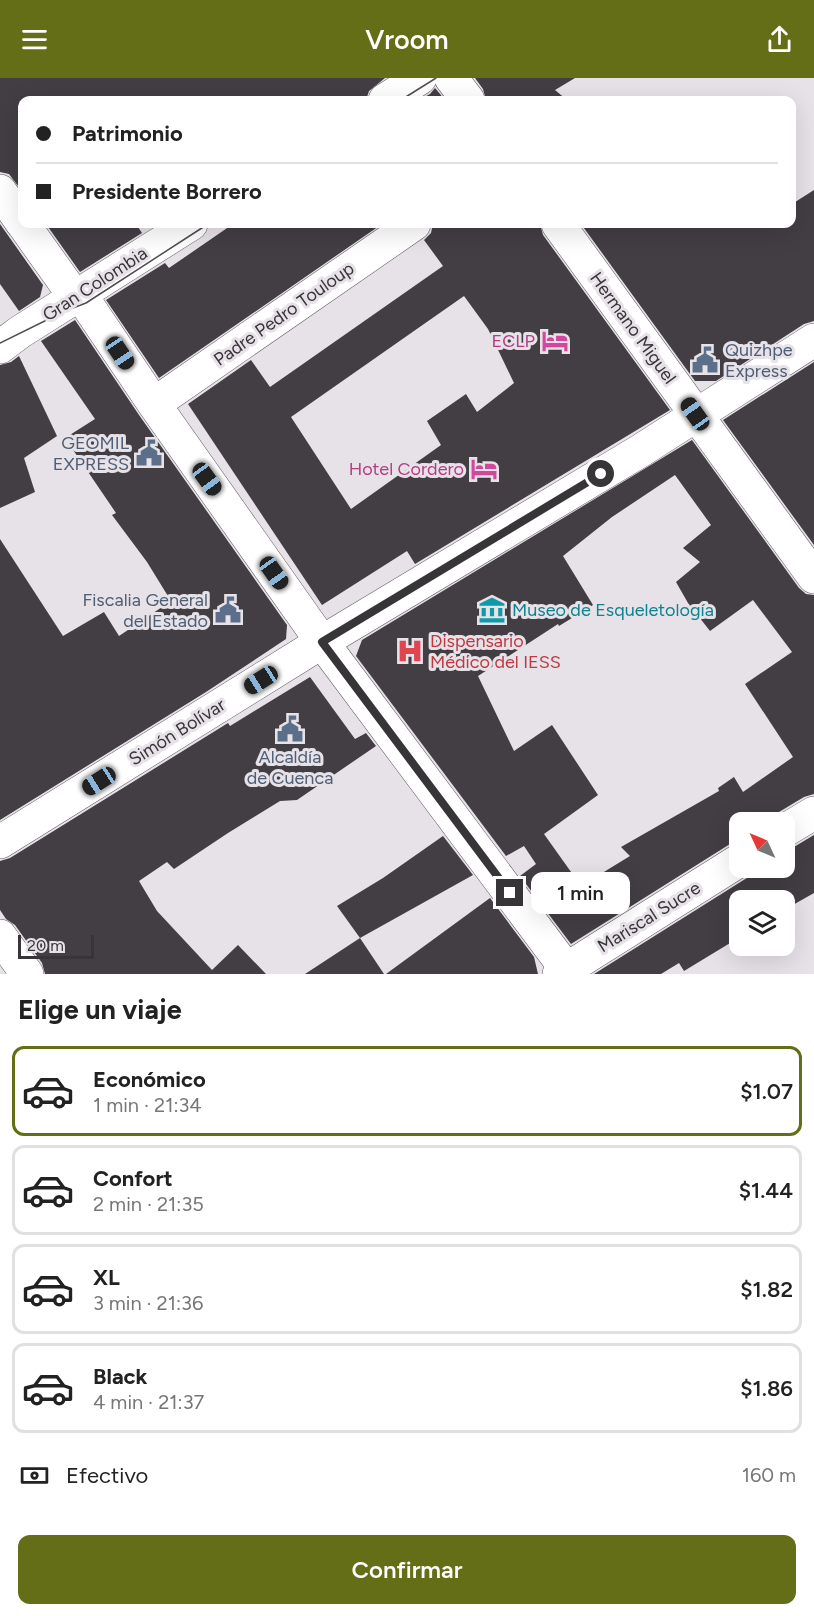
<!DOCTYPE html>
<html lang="es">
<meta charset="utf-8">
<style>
:root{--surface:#fff;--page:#f2f2f2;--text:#222;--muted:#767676;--line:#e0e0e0;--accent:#636e16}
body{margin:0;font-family:Figtree,sans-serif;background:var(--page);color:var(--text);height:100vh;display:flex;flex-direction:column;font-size:22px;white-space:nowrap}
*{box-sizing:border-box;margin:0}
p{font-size:20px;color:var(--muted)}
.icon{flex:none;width:33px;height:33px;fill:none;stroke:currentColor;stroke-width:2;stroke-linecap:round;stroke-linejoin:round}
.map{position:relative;height:896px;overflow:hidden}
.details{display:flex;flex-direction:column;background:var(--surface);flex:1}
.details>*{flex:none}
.guide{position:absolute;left:18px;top:18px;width:778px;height:132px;border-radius:12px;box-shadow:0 6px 24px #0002;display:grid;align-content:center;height:132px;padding:0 18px;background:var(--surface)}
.needle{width:39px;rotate:314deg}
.buttons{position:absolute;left:729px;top:734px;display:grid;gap:12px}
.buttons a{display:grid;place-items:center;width:66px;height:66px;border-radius:12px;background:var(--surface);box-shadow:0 6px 24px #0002;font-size:30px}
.scale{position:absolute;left:18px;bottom:15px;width:76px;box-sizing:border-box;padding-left:6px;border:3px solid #383538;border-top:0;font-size:16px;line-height:21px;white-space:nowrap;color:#383538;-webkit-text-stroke:4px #e7e1e8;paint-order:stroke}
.end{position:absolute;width:27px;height:27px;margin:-14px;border:8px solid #383538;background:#fff;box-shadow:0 0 0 3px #fff}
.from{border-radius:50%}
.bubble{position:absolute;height:42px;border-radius:12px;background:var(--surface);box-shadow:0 6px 24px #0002;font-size:20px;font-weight:600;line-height:42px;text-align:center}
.car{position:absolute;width:18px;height:36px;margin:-18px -9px;border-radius:8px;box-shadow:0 0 4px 2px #0007;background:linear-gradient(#222 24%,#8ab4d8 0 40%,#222 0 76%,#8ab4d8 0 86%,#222 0)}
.guide b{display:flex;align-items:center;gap:21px;height:57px;font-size:22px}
.guide b+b{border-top:2px solid var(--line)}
.guide i{width:15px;height:15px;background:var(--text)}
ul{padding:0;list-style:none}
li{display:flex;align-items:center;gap:18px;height:90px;margin:0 12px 9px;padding:0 6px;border:3px solid var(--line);border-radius:12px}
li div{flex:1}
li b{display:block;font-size:22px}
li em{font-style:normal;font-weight:600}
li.on{border-color:var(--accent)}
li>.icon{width:54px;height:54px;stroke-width:1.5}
h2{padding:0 18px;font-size:27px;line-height:72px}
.pay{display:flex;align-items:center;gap:15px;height:66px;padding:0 18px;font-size:22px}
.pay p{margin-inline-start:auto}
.primary-button{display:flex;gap:12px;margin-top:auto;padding:12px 18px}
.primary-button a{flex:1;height:69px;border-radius:12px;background:var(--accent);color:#fff;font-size:24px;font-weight:600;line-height:69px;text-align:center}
header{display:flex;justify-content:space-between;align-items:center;height:78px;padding:0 18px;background:var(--accent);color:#fff;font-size:27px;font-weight:600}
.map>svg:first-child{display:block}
.building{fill:#423e44;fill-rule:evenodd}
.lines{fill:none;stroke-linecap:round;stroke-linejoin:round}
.minor-casing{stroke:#5f5a60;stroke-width:34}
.minor{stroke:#fff;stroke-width:33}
.tram{stroke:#504c50;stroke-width:1.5}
.route{stroke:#383538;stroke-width:8}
.labels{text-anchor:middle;stroke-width:6;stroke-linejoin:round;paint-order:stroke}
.street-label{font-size:18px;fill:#383538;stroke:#e7e1e8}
.hotel-label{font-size:18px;fill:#b23c85;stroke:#e7e1e8;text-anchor:end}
.service-label{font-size:18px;fill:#4e5e75;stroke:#e7e1e8;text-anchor:end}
.culture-label{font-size:18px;fill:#0d838f;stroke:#e7e1e8;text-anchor:start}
.health-label{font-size:18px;fill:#be3a42;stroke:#e7e1e8;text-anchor:start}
</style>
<header><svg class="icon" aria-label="menu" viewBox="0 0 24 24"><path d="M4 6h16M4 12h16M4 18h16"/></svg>Vroom<svg class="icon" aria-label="share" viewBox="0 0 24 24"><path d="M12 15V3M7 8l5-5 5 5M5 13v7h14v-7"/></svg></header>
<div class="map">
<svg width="814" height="896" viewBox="0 0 814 896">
<rect width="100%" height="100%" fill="#e7e1e8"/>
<!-- building -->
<path class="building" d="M0,0H385L369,13L366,22H22V113L9,96L0,94Z
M475,0H575L555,12L567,22H486L483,11Z
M435,10L445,22H419L430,16Z
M814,112V243L804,246L716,303H695L581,146H792V126Z
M0,146L43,207L40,219L19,233L0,206Z
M46,146H136L142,155L80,194Z
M233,146H382L159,300L106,222L165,185L169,190Z
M433,146H540L543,157L670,332L415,486L407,473L322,527L188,326L251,282L270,309L443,188L424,162L431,155ZM464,218L488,251L514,305L477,334L466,316L427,343L441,367L351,431L291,339Z
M75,242L139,337L287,547L286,561L206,614L0,742V461L63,558L104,534L119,558L171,523L147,484L112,437L116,435L65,360L95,341L41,263Z
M19,278L57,358L24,380L35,414L0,430V287L11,284Z
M814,284V467L723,342Z
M692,362L799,510L806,516L814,517V716L804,719L774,737L768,744H740V763L730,766L571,866L520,798L536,786L524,768L506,778L356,578L362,562ZM675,397L711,447L683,470L700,484L676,504L688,525L710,553L753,522L792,574L745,606L793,679L743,714L734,699L718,710L719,713L621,769L630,778L581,808L544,756L598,717L552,647L514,673L478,598L558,546L559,548L593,527L563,478L612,439Z
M310,599L355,661L366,655L376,668L297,722L280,723L228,755L174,791L167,784L139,803L157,833L212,892L238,867L266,896H45L42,885L15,847L6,841L0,832V783L10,780L228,645L230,648Z
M814,757V815L784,832V822H740V859L684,893L679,885L661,896H594L750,798L757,789H784V772L794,769Z
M443,758L473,797L360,860L337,828L383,800Z
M490,820L534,879L538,896H386Z
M360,860L384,896H305Z"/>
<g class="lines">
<!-- minor casing -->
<g class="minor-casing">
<path id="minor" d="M451,0L468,22
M385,22L420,0
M0,113L22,145
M23,146L75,219L86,225L154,326L322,564L570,896
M558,146L814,499
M0,269L20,254L191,146
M154,326L414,146
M784,753L814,735
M0,764L322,564L640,373L814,262
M0,858L27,896
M559,896L740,782"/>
</g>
<!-- minor -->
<use href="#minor" class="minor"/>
<!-- tram -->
<path class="tram" d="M401,22L436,0
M0,265L65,233L86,225L208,146"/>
</g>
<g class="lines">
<!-- route -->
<path class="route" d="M510,815L322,564L601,396"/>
</g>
<!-- icons -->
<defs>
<g id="hotel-bare" transform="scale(2.07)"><path d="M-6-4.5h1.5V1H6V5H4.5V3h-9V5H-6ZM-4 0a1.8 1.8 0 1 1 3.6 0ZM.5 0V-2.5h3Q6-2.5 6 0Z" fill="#d1479c" stroke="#e7e1e8" stroke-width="2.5" paint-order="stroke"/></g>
<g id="civic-bare" transform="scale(2.07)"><path d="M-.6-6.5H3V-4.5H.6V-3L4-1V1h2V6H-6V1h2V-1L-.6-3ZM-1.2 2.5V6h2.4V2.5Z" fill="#5c6f8a" stroke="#e7e1e8" stroke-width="2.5" paint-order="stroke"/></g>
<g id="museum-bare" transform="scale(2.07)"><path d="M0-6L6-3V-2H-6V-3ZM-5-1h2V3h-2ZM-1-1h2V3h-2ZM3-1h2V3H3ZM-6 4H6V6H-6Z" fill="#0f9aa8" stroke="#e7e1e8" stroke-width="2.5" paint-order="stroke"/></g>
<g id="hospital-bare" transform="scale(2.07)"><path d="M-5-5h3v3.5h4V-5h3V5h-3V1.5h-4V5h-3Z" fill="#e0444e" stroke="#e7e1e8" stroke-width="2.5" paint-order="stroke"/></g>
</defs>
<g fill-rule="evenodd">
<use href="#hotel-bare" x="555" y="263"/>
<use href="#civic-bare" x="705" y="282"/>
<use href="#civic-bare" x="149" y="375"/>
<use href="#hotel-bare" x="484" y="391"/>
<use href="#civic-bare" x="228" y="532"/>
<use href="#museum-bare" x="492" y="532"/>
<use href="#hospital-bare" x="410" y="573"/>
<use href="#civic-bare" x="290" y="651"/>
</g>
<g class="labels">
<!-- street labels -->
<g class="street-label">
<text transform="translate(95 206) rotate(-33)" y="6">Gran Colombia</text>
<text transform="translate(284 236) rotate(-35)" y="6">Padre Pedro Touloup</text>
<text transform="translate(633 250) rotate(54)" y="6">Hermano Miguel</text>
<text transform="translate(177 654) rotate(-32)" y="6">Simón Bolívar</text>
<text transform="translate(649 839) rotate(-32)" y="6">Mariscal Sucre</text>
</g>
<!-- hotel labels -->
<g class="hotel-label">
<text x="535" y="269">ECLP</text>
<text x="464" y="397">Hotel Cordero</text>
</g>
<!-- service labels -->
<g class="service-label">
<text x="725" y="278" text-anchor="start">Quizhpe<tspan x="725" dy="21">Express</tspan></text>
<text x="129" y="371">GEOMIL<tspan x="129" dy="21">EXPRESS</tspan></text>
<text x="208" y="528">Fiscalia General<tspan x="208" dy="21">del Estado</tspan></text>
<text x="290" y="685" text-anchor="middle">Alcaldía<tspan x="290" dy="21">de Cuenca</tspan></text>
</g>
<!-- culture labels -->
<g class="culture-label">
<text x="512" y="538">Museo de Esqueletología</text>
</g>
<!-- health labels -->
<g class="health-label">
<text x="430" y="569">Dispensario<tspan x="430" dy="21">Médico del IESS</tspan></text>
</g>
</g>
</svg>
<div class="buttons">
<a><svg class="needle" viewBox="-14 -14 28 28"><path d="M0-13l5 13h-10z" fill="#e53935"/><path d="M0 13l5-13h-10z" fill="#767676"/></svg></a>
<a><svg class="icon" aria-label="layers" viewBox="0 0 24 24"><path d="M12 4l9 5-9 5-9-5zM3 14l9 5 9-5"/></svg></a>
</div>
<div class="scale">20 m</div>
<i class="end from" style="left:601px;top:396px"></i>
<i class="end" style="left:510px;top:815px"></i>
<div class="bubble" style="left:531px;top:794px;width:99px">1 min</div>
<i class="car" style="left:120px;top:275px;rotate:146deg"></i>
<i class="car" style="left:695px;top:336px;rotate:325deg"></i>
<i class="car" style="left:207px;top:401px;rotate:144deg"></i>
<i class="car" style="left:274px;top:495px;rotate:145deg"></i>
<i class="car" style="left:261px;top:602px;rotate:238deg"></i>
<i class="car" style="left:99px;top:703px;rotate:238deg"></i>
<div class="guide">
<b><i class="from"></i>Patrimonio</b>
<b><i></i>Presidente Borrero</b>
</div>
</div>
<section class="details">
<h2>Elige un viaje</h2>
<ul>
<li class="on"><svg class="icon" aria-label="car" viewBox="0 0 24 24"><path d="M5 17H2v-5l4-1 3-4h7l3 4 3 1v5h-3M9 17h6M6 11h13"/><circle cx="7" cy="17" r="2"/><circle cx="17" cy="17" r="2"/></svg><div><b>Económico</b><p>1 min · 21:34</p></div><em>$1.07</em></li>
<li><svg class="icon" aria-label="car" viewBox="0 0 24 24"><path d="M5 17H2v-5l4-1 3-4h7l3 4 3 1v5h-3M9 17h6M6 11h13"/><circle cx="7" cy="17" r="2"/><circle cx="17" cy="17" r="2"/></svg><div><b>Confort</b><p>2 min · 21:35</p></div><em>$1.44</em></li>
<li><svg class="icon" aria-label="car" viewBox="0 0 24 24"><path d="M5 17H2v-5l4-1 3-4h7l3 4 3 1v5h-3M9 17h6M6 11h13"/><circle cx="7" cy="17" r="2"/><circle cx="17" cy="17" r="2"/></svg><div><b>XL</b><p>3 min · 21:36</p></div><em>$1.82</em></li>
<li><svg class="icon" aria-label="car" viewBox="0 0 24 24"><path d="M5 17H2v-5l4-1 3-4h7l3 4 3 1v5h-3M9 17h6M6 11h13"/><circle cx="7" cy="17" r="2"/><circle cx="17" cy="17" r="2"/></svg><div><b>Black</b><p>4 min · 21:37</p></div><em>$1.86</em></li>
</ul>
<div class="pay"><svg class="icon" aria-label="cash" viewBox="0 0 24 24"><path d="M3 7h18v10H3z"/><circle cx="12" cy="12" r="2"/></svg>Efectivo<p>160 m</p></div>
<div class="primary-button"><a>Confirmar</a></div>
</section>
